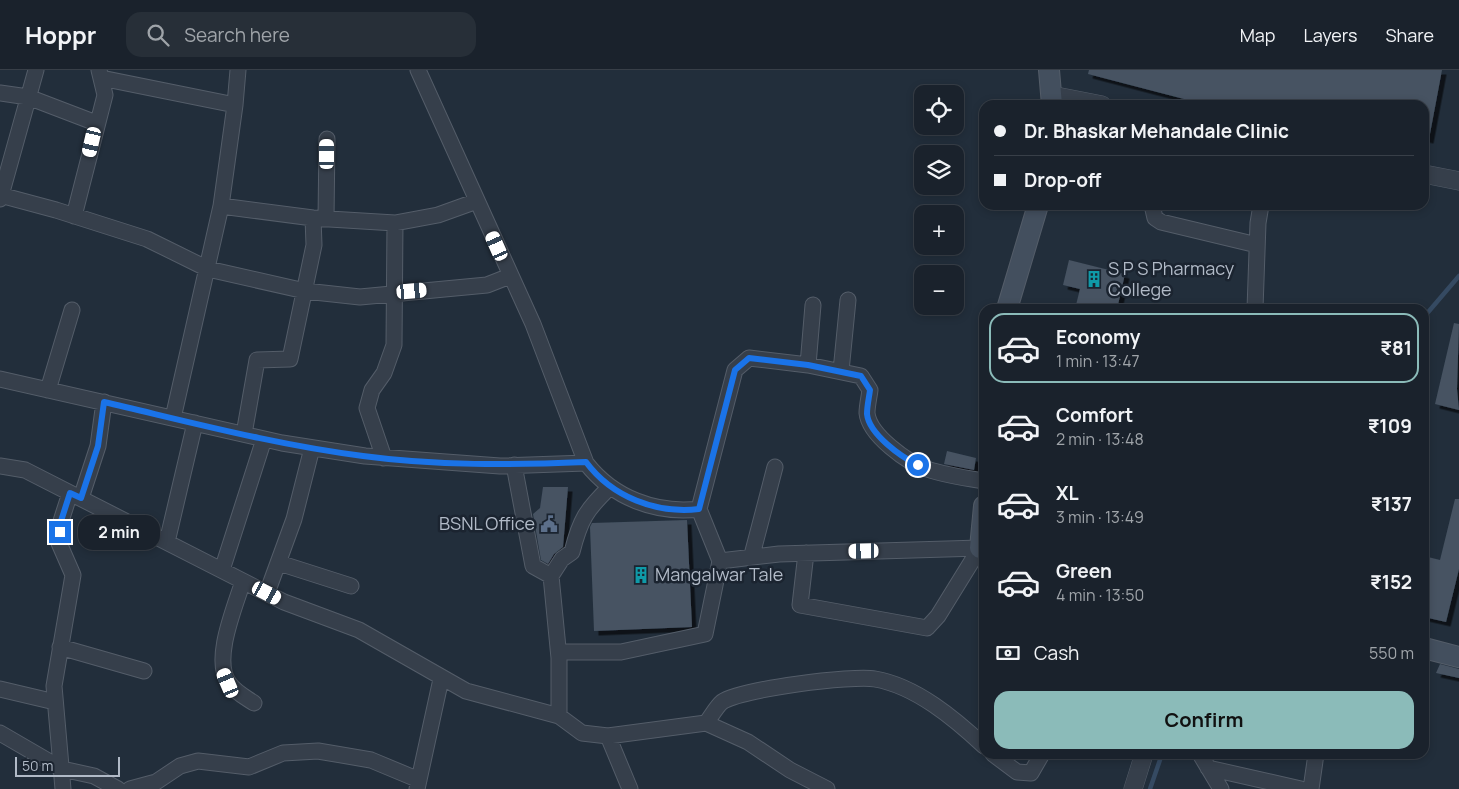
<!DOCTYPE html>
<meta charset="utf-8">
<style>
:root{--surface:#1a222c;--page:#272f38;--text:#f1f3f6;--muted:#9fa4a9;--line:#383f48;--accent:#8bbbb9}
body{margin:0;font-family:Manrope,sans-serif;background:var(--page);color:var(--text);height:100vh;display:flex;flex-direction:column;font-size:19px;white-space:nowrap}
*{box-sizing:border-box;margin:0}
p{font-size:16px;color:var(--muted)}
.icon{flex:none;width:28px;height:28px;fill:none;stroke:currentColor;stroke-width:2;stroke-linecap:round;stroke-linejoin:round}
.map{position:relative;flex:1;overflow:hidden}
.drawer{position:absolute;left:979px;top:234px;width:450px;height:455px;display:flex;flex-direction:column;background:var(--surface);border-radius:15px;box-shadow:0 2px 8px #0003,0 0 0 1px var(--line)}
.drawer>*{flex:none}
.top-card{position:absolute;left:979px;top:30px;width:450px;height:110px;border-radius:15px;box-shadow:0 2px 8px #0003,0 0 0 1px var(--line);display:grid;align-content:center;height:110px;padding:0 15px;background:var(--surface)}
.controls{position:absolute;left:914px;top:15px;display:grid;gap:10px}
.controls a{display:grid;place-items:center;width:50px;height:50px;border-radius:10px;background:var(--surface);box-shadow:0 2px 8px #0003,0 0 0 1px var(--line);font-size:25px}
.scale{position:absolute;left:15px;bottom:12px;width:105px;box-sizing:border-box;padding-left:5px;border:2px solid #b1bac7;border-top:0;font-size:14px;line-height:18px;white-space:nowrap;color:#b1bac7;-webkit-text-stroke:4px #1b2430;paint-order:stroke}
.end{position:absolute;width:22px;height:22px;margin:-11px;border:6px solid #1a73e8;background:#fff;box-shadow:0 0 0 2px #fff}
.from{border-radius:50%}
.bubble{position:absolute;height:35px;border-radius:15px;background:var(--surface);box-shadow:0 2px 8px #0003,0 0 0 1px var(--line);font-size:16px;font-weight:700;line-height:35px;text-align:center}
.car{position:absolute;width:15px;height:30px;margin:-15px -8px;border-radius:6px;box-shadow:0 0 4px 1px #0007;background:linear-gradient(#fff 24%,#345 0 40%,#fff 0 76%,#345 0 86%,#fff 0)}
.top-card b{display:flex;align-items:center;gap:18px;height:48px;font-size:19px}
.top-card b+b{border-top:1px solid var(--line)}
.top-card i{width:12px;height:12px;background:var(--text)}
ul{padding:9px 0 0;list-style:none}
li{display:flex;align-items:center;gap:15px;height:70px;margin:0 10px 8px;padding:0 5px;border:2px solid transparent;border-radius:15px}
li div{flex:1}
li b{display:block;font-size:19px}
li em{font-style:normal;font-weight:700}
li.selected{border-color:var(--accent)}
li>.icon{width:45px;height:45px;stroke-width:1.5}
.pay{display:flex;align-items:center;gap:12px;height:55px;padding:0 15px;font-size:19px}
.pay p{margin-inline-start:auto}
.action{display:flex;gap:10px;margin-top:auto;padding:10px 15px}
.action a{flex:1;height:58px;border-radius:15px;background:var(--accent);color:#111;font-size:20px;font-weight:700;line-height:58px;text-align:center}
header{display:flex;align-items:center;gap:30px;box-sizing:border-box;height:70px;padding:0 25px;background:var(--surface);border-bottom:1px solid var(--line)}
header strong{font-size:24px}
nav{display:flex;gap:28px;margin-inline-start:auto;font-size:18px}
.search{width:350px;height:45px;background:var(--page);display:flex;align-items:center;gap:12px;box-sizing:border-box;padding:0 18px;border-radius:15px;color:var(--muted);font-size:19px}
.map>svg:first-child{display:block}
.lines{fill:none;stroke-linecap:round;stroke-linejoin:round}
.stream{stroke:#354a62;stroke-width:4.5}
.building{fill:#465362;filter:url(#shadow)}
.minor-casing{stroke:#545d69;stroke-width:17}
.tertiary-casing{stroke:#545d69;stroke-width:19}
.secondary-casing{stroke:#545d69;stroke-width:22}
.minor{stroke:#363f4b;stroke-width:15}
.tertiary{stroke:#363f4b;stroke-width:18}
.secondary{stroke:#434f5e;stroke-width:20}
.route{stroke:#1a73e8;stroke-width:6}
.labels{text-anchor:middle;stroke-width:5;stroke-linejoin:round;paint-order:stroke}
.poi-label{font-size:18px;fill:#b1bac7;stroke:#1b2430;text-anchor:start}
</style>
<header>
<strong>Hoppr</strong>
<div class="search"><svg class="icon" aria-label="search" viewBox="0 0 24 24"><circle cx="10" cy="10" r="6"/><path d="M15 15l6 6"/></svg>Search here</div>
<nav><a>Map</a><a>Layers</a><a>Share</a></nav>
</header>
<div class="map">
<svg width="1459" height="719" viewBox="0 0 1459 719">
<defs>
<filter id="shadow"><feDropShadow dx="4.5" dy="4.5" stdDeviation="0" flood-color="#0009"/></filter>
</defs>
<rect width="100%" height="100%" fill="#222e3b"/>
<g class="lines">
<!-- stream -->
<path class="stream" d="M1424,247L1459,206
M1150,719L1162,684"/>
</g>
<!-- building -->
<path class="building" d="M1089,0H1442L1429,69L1424,68V35H1207L1088,4Z
M1069,190L1125,204L1117,239H1075L1080,219L1063,215Z
M1454,253L1459,254L1457,319L1459,340L1435,334Z
M947,381L976,388L974,400L944,394Z
M543,417H568L563,477L554,484L548,494L541,490L533,444L540,438Z
M1455,429H1459V499L1446,552L1424,547V486L1440,490Z
M687,450L692,557L594,561L590,457L592,453Z
M1440,594L1459,599V608L1436,603Z"/>
<g class="lines">
<!-- minor casing -->
<g class="minor-casing">
<path id="minor" d="M101,8L235,35L238,0
M0,23L28,27L96,53
M0,125L56,140L147,169L208,199L305,221L360,227L487,215L510,206
M0,129L36,0
M1152,135L1155,148L1161,152L1257,175
M221,136L313,148L395,153L438,145L477,131
M74,146L105,25L99,0
M326,149L327,69
M1255,239L1258,153L1261,135
M808,295L813,235
M841,301L848,230
M0,309L282,373L365,386L500,396L586,393
M48,320L72,240
M173,348L221,136L235,35
M244,364L257,290L290,289L314,175L313,148
M384,388L367,338L372,320L384,303L394,275L395,153
M514,395L533,496L551,506
M0,396L25,400L284,532L359,560L466,621L559,646V582H621L705,564L720,491L699,439C656,444 613,428 586,393L533,254L418,0
M81,428L98,376L104,332
M699,439L735,300L749,288L808,295L861,306L870,320C869,328 867,336 867,343C869,365 908,393 927,399C945,405 965,408 984,411
M167,472L195,353
M806,483L800,535L927,558L938,546L980,478
M752,485L775,397
M720,491L779,484L980,478
M279,493L351,516
M222,500L264,369
M243,511C235,537 212,590 229,613C235,622 245,627 254,633
M267,523L294,449L312,378
M60,577L144,601
M559,588L551,506L562,489L572,482C580,450 586,440 610,417
M0,619L55,632
M559,646L582,663L608,666L706,653L748,672L790,700L827,719
M706,653C711,647 716,637 722,632C740,619 853,605 875,609C916,616 955,649 984,676
M0,663L62,699L94,706L118,719
M608,666L630,719
M993,684L1017,702L1031,703L1042,684
M1200,684L1221,719
M1208,698L1301,719
M63,719L54,616L73,505L59,473L61,451L70,423
M130,719L156,712L180,696L198,691L249,697L283,683L318,681L371,690L419,710
M417,719L441,609
M1311,719L1316,684"/>
</g>
<!-- tertiary casing -->
<g class="tertiary-casing">
<path id="tertiary" d="M1051,25L1102,35
M1424,104L1459,111
M1133,719L1144,684"/>
</g>
<!-- secondary casing -->
<g class="secondary-casing">
<path id="secondary" d="M1049,0L1052,35
M1007,239L1038,135
M984,436L980,478H984
M1424,578L1459,587"/>
</g>
<!-- minor -->
<use href="#minor" class="minor"/>
<!-- tertiary -->
<use href="#tertiary" class="tertiary"/>
<!-- secondary -->
<use href="#secondary" class="secondary"/>
</g>
<g class="lines">
<!-- route -->
<path class="route" d="M60,462L61,451L70,423L81,428L98,376L104,332C190,352 276,375 363,386C437,396 512,395 586,392C612,427 656,444 699,439L735,300L749,288L808,295L861,306L870,320C869,328 867,336 867,344C869,364 901,387 918,395"/>
</g>
<!-- icons -->
<defs>
<g id="building-bare" transform="scale(1.35)"><path d="M-4-6H4V6H1V3H-1V6H-4ZM-2.5-4.3h1.7v1.8h-1.7ZM.8-4.3h1.7v1.8H.8ZM-2.5-1h1.7V.8h-1.7ZM.8-1h1.7V.8H.8Z" fill="#0f9aa8" stroke="#1b2430" stroke-width="2.5" paint-order="stroke"/></g>
<g id="civic-bare" transform="scale(1.35)"><path d="M-.6-6.5H3V-4.5H.6V-3L4-1V1h2V6H-6V1h2V-1L-.6-3ZM-1.2 2.5V6h2.4V2.5Z" fill="#5c6f8a" stroke="#1b2430" stroke-width="2.5" paint-order="stroke"/></g>
</defs>
<g fill-rule="evenodd">
<use href="#building-bare" x="1094" y="209"/>
<use href="#civic-bare" x="549" y="454"/>
<use href="#building-bare" x="641" y="505"/>
</g>
<g class="labels">
<!-- poi labels -->
<g class="poi-label">
<text x="1108" y="205">S P S Pharmacy<tspan x="1108" dy="21">College</tspan></text>
<text x="535" y="460" text-anchor="end">BSNL Office</text>
<text x="655" y="511">Mangalwar Tale</text>
</g>
</g>
</svg>
<div class="controls">
<a><svg class="icon" aria-label="locate" viewBox="0 0 24 24"><circle cx="12" cy="12" r="6"/><path d="M12 2v4M12 18v4M2 12h4M18 12h4"/></svg></a>
<a><svg class="icon" aria-label="layers" viewBox="0 0 24 24"><path d="M12 4l9 5-9 5-9-5zM3 14l9 5 9-5"/></svg></a>
<a>+</a>
<a>−</a>
</div>
<div class="scale">50 m</div>
<i class="end from" style="left:918px;top:395px"></i>
<i class="end" style="left:60px;top:462px"></i>
<div class="bubble" style="left:78px;top:445px;width:82px">2 min</div>
<i class="car" style="left:92px;top:72px;rotate:193deg"></i>
<i class="car" style="left:327px;top:84px;rotate:0deg"></i>
<i class="car" style="left:497px;top:176px;rotate:336deg"></i>
<i class="car" style="left:412px;top:221px;rotate:85deg"></i>
<i class="car" style="left:864px;top:481px;rotate:269deg"></i>
<i class="car" style="left:267px;top:523px;rotate:118deg"></i>
<i class="car" style="left:228px;top:613px;rotate:337deg"></i>
<div class="top-card">
<b><i class="from"></i>Dr. Bhaskar Mehandale Clinic</b>
<b><i></i>Drop-off</b>
</div>
<section class="drawer">
<ul>
<li class="selected"><svg class="icon" aria-label="car" viewBox="0 0 24 24"><path d="M5 17H2v-5l4-1 3-4h7l3 4 3 1v5h-3M9 17h6M6 11h13"/><circle cx="7" cy="17" r="2"/><circle cx="17" cy="17" r="2"/></svg><div><b>Economy</b><p>1 min · 13:47</p></div><em>₹81</em></li>
<li><svg class="icon" aria-label="car" viewBox="0 0 24 24"><path d="M5 17H2v-5l4-1 3-4h7l3 4 3 1v5h-3M9 17h6M6 11h13"/><circle cx="7" cy="17" r="2"/><circle cx="17" cy="17" r="2"/></svg><div><b>Comfort</b><p>2 min · 13:48</p></div><em>₹109</em></li>
<li><svg class="icon" aria-label="car" viewBox="0 0 24 24"><path d="M5 17H2v-5l4-1 3-4h7l3 4 3 1v5h-3M9 17h6M6 11h13"/><circle cx="7" cy="17" r="2"/><circle cx="17" cy="17" r="2"/></svg><div><b>XL</b><p>3 min · 13:49</p></div><em>₹137</em></li>
<li><svg class="icon" aria-label="car" viewBox="0 0 24 24"><path d="M5 17H2v-5l4-1 3-4h7l3 4 3 1v5h-3M9 17h6M6 11h13"/><circle cx="7" cy="17" r="2"/><circle cx="17" cy="17" r="2"/></svg><div><b>Green</b><p>4 min · 13:50</p></div><em>₹152</em></li>
</ul>
<div class="pay"><svg class="icon" aria-label="cash" viewBox="0 0 24 24"><path d="M3 7h18v10H3z"/><circle cx="12" cy="12" r="2"/></svg>Cash<p>550 m</p></div>
<div class="action"><a>Confirm</a></div>
</section>
</div>
